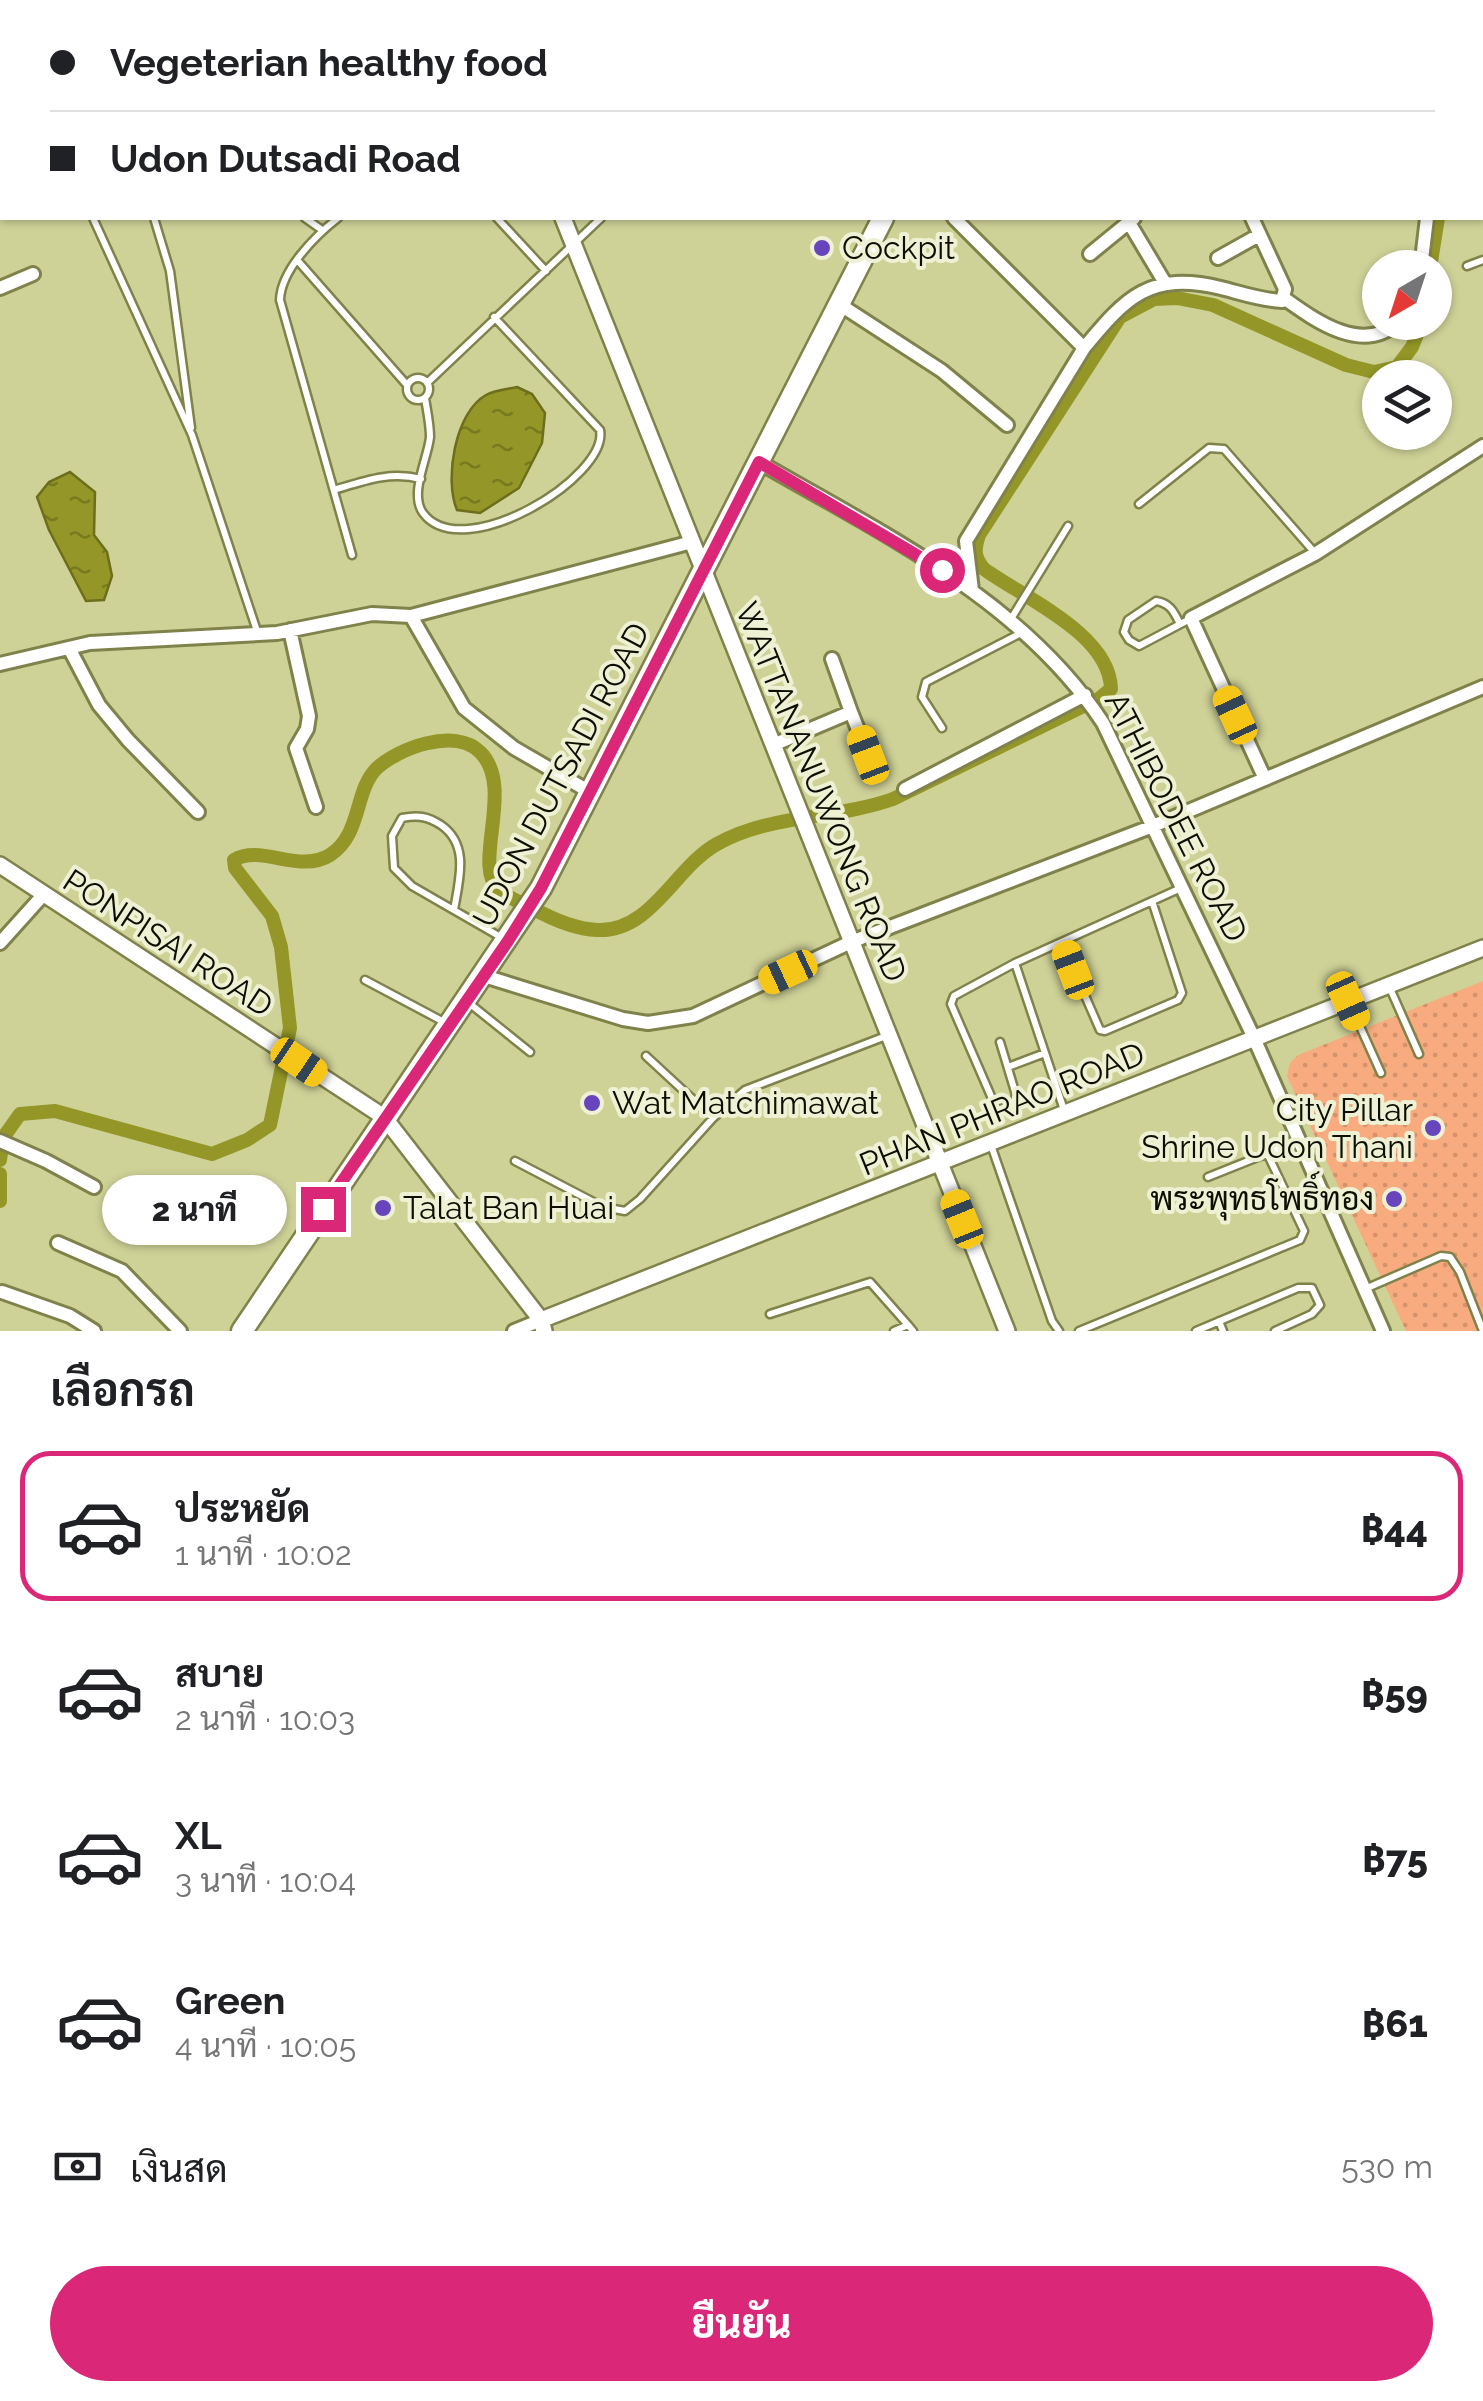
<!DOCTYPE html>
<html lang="th">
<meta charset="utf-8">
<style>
:root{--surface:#fff;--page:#f6f6f6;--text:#202124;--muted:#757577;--line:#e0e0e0;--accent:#db2777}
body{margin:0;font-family:Raleway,Sarabun,sans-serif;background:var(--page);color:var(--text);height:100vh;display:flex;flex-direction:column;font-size:38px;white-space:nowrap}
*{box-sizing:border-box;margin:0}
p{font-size:32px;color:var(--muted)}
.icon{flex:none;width:55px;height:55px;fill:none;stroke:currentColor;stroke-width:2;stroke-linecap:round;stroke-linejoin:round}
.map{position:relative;height:1331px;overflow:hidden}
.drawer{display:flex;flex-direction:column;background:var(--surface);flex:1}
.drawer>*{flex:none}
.hud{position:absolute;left:0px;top:0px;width:1485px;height:220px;box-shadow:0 2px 8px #0004;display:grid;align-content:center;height:220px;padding:0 50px;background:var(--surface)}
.needle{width:65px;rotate:219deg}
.buttons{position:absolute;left:1362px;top:250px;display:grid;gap:20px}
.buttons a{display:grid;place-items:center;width:90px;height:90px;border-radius:50%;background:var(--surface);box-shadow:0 2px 8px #0004;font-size:50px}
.end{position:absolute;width:45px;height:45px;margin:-22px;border:12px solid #db2777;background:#fff;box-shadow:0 0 0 5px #fff}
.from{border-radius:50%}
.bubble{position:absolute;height:70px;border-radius:35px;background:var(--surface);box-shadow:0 2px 8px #0004;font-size:32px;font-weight:800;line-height:70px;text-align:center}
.car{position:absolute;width:30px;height:60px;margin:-30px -15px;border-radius:12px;box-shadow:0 0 8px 2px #0007;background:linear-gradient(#f5c518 24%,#345 0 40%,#f5c518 0 76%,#345 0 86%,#f5c518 0)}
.hud b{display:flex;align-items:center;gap:35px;height:95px;font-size:38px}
.hud b+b{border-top:2px solid var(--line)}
.hud i{width:25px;height:25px;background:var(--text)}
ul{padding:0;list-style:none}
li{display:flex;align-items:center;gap:30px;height:150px;margin:0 20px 15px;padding:0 30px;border:5px solid transparent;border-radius:30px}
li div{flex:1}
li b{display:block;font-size:38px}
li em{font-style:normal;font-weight:800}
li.selected{border-color:var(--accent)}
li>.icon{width:90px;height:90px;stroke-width:1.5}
h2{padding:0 50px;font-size:45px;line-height:120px}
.pay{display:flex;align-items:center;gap:25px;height:110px;padding:0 50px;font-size:38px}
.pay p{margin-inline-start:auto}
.primary-button{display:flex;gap:20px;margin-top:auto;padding:20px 50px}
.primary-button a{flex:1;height:115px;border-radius:60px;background:var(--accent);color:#fff;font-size:40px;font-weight:800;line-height:115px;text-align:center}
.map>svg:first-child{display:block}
.park{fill:url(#park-dots)}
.water{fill:url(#water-ripples);stroke:#6c6e1b;stroke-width:2.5}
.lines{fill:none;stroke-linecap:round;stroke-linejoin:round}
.canal{stroke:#949727;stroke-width:14}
.service-casing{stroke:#7f824a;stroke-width:11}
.minor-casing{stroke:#7f824a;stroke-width:18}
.tertiary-casing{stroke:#7f824a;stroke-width:20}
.primary-casing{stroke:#7f824a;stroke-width:25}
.service{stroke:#fff;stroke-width:6}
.minor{stroke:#fff;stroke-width:12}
.tertiary{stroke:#fff;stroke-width:15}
.primary{stroke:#fff;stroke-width:20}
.route{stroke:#db2777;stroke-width:12}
.poi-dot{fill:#6645bd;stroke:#eef1d3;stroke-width:4}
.labels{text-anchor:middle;stroke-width:8;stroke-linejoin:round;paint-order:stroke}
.poi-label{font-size:32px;fill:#0e0f00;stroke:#eef1d3;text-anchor:start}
.street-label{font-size:32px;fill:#0e0f00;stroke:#eef1d3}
</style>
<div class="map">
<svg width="1483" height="1331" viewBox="0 0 1483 1331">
<defs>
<pattern id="park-dots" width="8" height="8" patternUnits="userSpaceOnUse" patternTransform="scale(2.5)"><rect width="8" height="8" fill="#f8ab7e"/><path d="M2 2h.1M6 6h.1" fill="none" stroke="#d3926b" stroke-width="1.8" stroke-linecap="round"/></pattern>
<pattern id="water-ripples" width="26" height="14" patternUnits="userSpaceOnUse" patternTransform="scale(2.5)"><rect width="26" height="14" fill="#949727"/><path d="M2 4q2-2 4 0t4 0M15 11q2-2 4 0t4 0" fill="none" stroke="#777a1f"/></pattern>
</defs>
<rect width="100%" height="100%" fill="#cfd297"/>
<!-- park -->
<path class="park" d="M1483,981V1331H1406L1287,1076L1290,1063L1298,1055Z"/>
<!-- water -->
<path class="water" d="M517,387L532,394L545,413L542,443L519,488L480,513L457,510C444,480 455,412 486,395C495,390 508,389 517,387Z
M70,472L95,492L94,535L107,552L112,576L104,600L86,601L49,530L37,497L49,482Z"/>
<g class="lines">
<!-- canal -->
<path class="canal" d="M1482,99L1483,98
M1430,268L1438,218
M0,1160L3,1138L20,1114L55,1111L212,1154L247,1140L270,1125L290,1028L281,947L272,916L235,868L234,860C261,844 300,874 330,855C362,834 354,792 376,769C398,748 455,727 480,752C516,787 471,866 499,890C508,898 522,903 532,908C552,919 574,929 597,930C651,933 675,867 717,844C770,814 837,819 893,799L1100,698L1111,689C1110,634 1024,598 984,569C974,557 974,550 979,535L1120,317L1154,299L1177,298L1213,305L1346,365L1374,372L1397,367L1412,347L1422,322
M0,1174V1201"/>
<!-- service casing -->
<g class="service-casing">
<path id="service" d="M78,0L79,2
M338,0L339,2
M51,2L56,0
M405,2L412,0
M0,25L2,24
M93,218L192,435L258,634
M154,218L170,271L191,428
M305,218L322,230
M338,218C315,236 281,270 280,300L352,555
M497,218L546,271
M298,261L407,385
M1467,266L1483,260
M407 389a11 11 0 1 1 22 0a11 11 0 1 1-22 0Z
M427,383L601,218
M425,398C427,411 430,424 430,437C428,458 409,494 423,513C462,566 609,477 600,430L494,317
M334,490C364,481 390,471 421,479
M1139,504L1209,448L1224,449L1315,553
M1011,619L1068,526
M1180,624C1174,612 1170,603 1156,601L1128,620L1124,632L1129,640L1139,646L1190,619
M942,728L922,697L926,682L1023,632
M454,910C459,880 470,845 441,825C427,816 418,815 402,818L392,836L394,868L412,886L504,939
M1062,943L1100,1030L1105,1031L1178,1000L1182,993L1152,901
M1015,963L1065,1113
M365,980L444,1022
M1389,986L1419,1054
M1349,1002L1381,1073
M469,1003L530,1052
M1000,1042L1016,1095L1013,1105L997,1110L951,1004L954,996L1015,963L1181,888
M646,1056L713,1118
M1008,1067L1045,1053
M991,1145L1052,1321L1059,1331
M515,1161L603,1207L625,1211L640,1199L713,1118L745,1090L886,1036
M1208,1177L1298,1141
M1365,1289L1441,1256L1450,1257L1460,1272L1483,1331
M770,1314L870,1282L908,1325
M1219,1321L1223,1331
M894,1331L908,1325L913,1331
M1079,1331L1300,1240L1304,1231L1267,1153
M1196,1331L1298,1288H1312L1320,1305L1312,1314L1275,1331"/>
</g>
<!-- minor casing -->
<g class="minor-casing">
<path id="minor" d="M762,0L766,2
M1312,0L1313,2
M527,2L529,0
M713,2L715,0
M1208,2L1213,0
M1482,82H1483
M954,218L1084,348L966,541L972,590
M1128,221L1165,283
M1090,254L1134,218
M1218,258L1259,235
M1421,268L1427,218
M0,288L33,274
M1285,299C1316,321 1363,355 1398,322
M839,304L942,371L1007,425
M1084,348C1126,297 1150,271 1221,288C1241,293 1261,300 1282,301L1285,289L1252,218
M759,462C883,534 1022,600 1103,723L1254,1038L1383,1331
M411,616L464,708L514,748L590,792
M290,630L309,716L307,729L296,748L316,807
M69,648L99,705L128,740L198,812
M0,664L90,643L277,633L372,614L411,616L692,542
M851,712L868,755
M773,745L851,712L832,659
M1265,779L1191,618L1315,554L1483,446
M905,789L1085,695
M0,943L44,894
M484,976L623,1019L648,1023L693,1016L851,942L1153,826L1483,687
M0,1141L46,1161L94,1187
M58,1243L122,1271L180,1331
M2,1292L70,1316L94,1331
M514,1331L541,1320"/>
</g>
<!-- tertiary casing -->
<g class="tertiary-casing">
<path id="tertiary" d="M476,0L477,2
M563,218L1007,1331
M0,865L384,1117L541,1320L544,1331
M541,1320L1483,948"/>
</g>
<!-- primary casing -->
<g class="primary-casing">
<path id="primary" d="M993,2L994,0
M242,1331L541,888L883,218"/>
</g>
<!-- service -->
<use href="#service" class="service"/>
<!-- minor -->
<use href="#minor" class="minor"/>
<!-- tertiary -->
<use href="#tertiary" class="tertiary"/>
<!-- primary -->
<use href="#primary" class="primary"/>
</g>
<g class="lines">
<!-- route -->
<path class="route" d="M323,1209L508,941L541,888L759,462L942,570"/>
</g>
<!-- markers -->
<g class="poi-dot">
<circle cx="822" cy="248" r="10"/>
<circle cx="592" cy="1103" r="10"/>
<circle cx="1433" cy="1128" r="10"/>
<circle cx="1394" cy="1199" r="10"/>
<circle cx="383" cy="1208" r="10"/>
</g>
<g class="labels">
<!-- poi labels -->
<g class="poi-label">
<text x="842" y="259">Cockpit</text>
<text x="612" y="1114">Wat Matchimawat</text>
<text x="1413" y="1121" text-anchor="end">City Pillar<tspan x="1413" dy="37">Shrine Udon Thani</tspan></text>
<text x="1374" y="1210" text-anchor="end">พระพุทธโพธิ์ทอง</text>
<text x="403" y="1219">Talat Ban Huai</text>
</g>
<!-- street labels -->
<g class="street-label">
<text transform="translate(561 775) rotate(-62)" y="11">UDON DUTSADI ROAD</text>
<text transform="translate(821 792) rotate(68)" y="11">WATTANANUWONG ROAD</text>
<text transform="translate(1176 817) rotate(63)" y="11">ATHIBODEE ROAD</text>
<text transform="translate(168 943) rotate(33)" y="11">PONPISAI ROAD</text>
<text transform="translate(1002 1109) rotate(-22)" y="11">PHAN PHRAO ROAD</text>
</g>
</g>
</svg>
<div class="buttons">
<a><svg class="needle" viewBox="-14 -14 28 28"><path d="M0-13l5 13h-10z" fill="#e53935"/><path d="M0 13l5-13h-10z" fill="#757577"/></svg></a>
<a><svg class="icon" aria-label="layers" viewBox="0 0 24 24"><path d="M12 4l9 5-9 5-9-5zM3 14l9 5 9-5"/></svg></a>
</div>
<i class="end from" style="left:942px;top:570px"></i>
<i class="end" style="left:323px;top:1209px"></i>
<div class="bubble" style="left:102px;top:1175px;width:185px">2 นาที</div>
<i class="car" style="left:1235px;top:715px;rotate:335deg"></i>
<i class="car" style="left:868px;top:755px;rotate:339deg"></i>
<i class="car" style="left:1073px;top:970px;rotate:339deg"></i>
<i class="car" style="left:788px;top:972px;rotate:245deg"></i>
<i class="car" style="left:1348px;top:1001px;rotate:156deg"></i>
<i class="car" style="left:299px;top:1062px;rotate:124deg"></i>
<i class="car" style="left:962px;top:1219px;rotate:338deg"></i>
<div class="hud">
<b><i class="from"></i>Vegeterian healthy food</b>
<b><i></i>Udon Dutsadi Road</b>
</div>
</div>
<section class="drawer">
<h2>เลือกรถ</h2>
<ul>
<li class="selected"><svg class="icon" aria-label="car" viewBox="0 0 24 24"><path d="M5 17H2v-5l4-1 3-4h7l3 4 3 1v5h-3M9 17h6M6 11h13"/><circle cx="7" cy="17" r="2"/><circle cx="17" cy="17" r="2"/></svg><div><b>ประหยัด</b><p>1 นาที · 10:02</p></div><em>฿44</em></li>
<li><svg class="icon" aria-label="car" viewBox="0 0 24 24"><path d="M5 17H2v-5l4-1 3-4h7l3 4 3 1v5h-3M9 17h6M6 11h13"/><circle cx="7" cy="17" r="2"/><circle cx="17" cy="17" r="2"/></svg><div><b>สบาย</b><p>2 นาที · 10:03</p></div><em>฿59</em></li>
<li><svg class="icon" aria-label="car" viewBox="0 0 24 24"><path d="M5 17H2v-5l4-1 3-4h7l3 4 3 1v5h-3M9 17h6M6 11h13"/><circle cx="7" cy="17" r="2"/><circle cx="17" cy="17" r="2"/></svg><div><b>XL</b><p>3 นาที · 10:04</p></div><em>฿75</em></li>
<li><svg class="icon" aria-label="car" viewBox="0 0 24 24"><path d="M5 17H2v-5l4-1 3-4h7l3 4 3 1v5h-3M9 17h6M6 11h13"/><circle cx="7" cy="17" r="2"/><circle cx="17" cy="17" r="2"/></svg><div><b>Green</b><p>4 นาที · 10:05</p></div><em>฿61</em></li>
</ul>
<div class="pay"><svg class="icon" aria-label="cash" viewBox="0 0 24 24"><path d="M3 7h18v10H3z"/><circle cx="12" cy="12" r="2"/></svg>เงินสด<p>530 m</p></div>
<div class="primary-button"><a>ยืนยัน</a></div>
</section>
